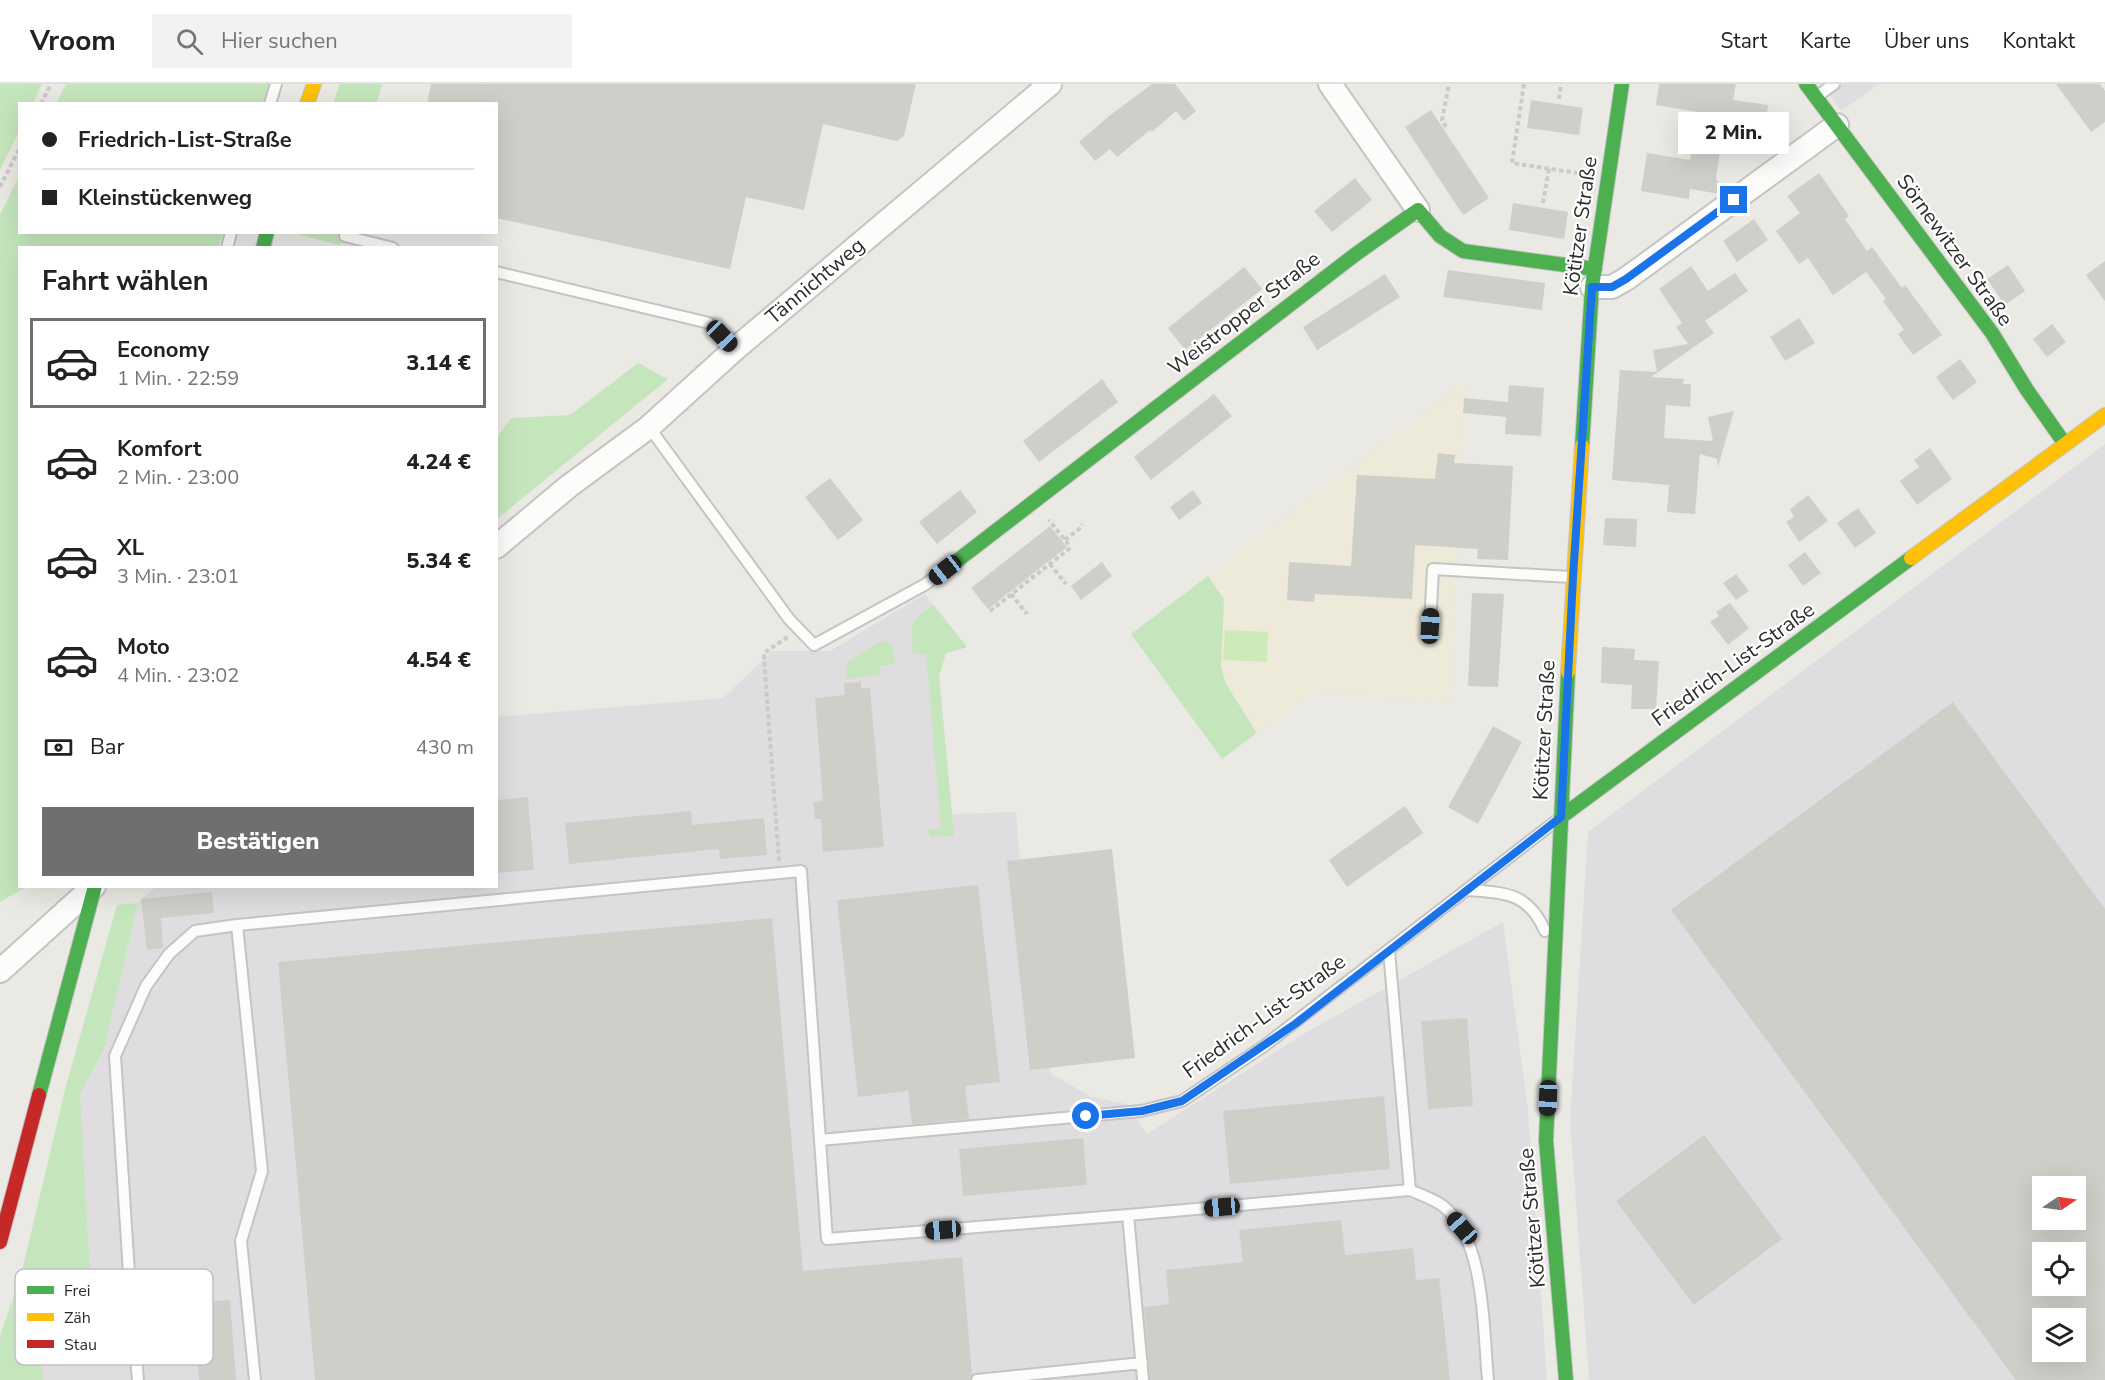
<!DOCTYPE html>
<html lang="de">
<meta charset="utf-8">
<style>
:root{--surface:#fff;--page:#f2f2f2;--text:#222;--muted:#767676;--line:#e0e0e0;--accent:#6f6f6d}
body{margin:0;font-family:"Nunito Sans",sans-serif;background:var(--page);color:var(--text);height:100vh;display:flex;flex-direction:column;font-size:22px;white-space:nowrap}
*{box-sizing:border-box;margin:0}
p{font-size:20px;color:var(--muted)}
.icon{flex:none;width:33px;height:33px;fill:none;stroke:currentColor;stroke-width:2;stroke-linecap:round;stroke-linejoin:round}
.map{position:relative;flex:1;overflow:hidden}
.side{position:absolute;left:18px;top:162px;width:480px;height:642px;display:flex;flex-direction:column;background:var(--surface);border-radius:0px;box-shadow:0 6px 24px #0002}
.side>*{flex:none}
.guide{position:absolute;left:18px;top:18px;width:480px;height:132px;border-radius:0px;box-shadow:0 6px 24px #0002;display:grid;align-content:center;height:132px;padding:0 24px;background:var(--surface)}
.needle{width:39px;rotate:77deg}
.controls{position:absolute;left:2032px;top:1092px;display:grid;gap:12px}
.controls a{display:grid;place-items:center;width:54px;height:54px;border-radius:0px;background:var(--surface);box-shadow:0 6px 24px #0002;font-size:30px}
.end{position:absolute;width:27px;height:27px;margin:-14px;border:8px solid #1a73e8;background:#fff;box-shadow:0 0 0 3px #fff}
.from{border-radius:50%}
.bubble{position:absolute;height:42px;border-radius:0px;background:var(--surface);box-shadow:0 6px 24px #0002;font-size:20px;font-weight:800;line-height:42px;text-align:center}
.car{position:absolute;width:18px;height:36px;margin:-18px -9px;border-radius:8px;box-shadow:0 0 4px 2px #0007;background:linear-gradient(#222 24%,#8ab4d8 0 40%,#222 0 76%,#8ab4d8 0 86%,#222 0)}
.guide b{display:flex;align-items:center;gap:21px;height:57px;font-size:22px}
.guide b+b{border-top:2px solid var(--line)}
.guide i{width:15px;height:15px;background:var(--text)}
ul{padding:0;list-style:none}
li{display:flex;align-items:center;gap:18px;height:90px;margin:0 12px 9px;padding:0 12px;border:3px solid transparent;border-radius:0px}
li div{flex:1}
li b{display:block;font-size:22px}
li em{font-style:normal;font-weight:800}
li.selected{border-color:var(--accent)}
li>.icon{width:54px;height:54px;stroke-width:1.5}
h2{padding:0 24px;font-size:27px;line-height:72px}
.pay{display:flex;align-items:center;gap:15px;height:66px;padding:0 24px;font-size:22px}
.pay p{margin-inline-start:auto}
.action{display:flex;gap:12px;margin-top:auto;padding:12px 24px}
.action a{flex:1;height:69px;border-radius:0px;background:var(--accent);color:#fff;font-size:24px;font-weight:800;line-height:69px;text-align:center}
header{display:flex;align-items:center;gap:36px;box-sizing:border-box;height:84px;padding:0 30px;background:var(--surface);border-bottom:2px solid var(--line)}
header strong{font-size:28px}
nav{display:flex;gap:33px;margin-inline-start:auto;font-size:21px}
.search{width:420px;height:54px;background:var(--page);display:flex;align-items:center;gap:15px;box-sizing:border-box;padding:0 21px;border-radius:0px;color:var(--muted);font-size:22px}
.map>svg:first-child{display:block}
.industrial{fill:#dfdddf;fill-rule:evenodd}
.education{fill:#edead9}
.green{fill:#c5e6bd}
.pitch{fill:#ceeabb}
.building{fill:#cfcfca;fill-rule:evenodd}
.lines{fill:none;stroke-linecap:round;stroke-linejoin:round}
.lane-casing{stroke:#c4c4c4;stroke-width:14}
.street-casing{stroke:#c4c4c4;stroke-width:26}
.fast-casing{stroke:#c4c4c4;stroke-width:16}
.slow-casing{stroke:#c4c4c4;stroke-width:16}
.jam-casing{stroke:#c4c4c4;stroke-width:16}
.path{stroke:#cacac9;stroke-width:4;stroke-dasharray:4.5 3;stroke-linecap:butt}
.lane{stroke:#fcfcfb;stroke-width:10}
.street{stroke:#fcfcfb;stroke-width:22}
.fast{stroke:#4caf50;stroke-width:14}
.slow{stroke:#ffc107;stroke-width:14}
.jam{stroke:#c62828;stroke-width:14}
.route{stroke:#1a73e8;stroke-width:8}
.labels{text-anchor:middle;stroke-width:4.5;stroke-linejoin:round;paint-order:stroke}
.street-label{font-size:21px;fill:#2d2d2d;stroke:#fff}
.key{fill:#fff;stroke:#c0c0c0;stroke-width:1.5}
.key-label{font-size:16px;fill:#2d2d2d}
</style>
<header>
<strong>Vroom</strong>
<div class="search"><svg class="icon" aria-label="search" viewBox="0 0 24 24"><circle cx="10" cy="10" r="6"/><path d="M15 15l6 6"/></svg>Hier suchen</div>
<nav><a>Start</a><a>Karte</a><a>Über uns</a><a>Kontakt</a></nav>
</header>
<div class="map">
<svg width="2105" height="1296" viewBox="0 0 2105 1296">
<rect width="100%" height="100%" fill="#eae9e4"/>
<!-- industrial -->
<path class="industrial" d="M1822,0H1879L1841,27Z
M2105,360V1296H1589L1570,1036L1588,748ZM2043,1102H2076V1136H2043ZM2043,1168H2076V1202H2043ZM2043,1234H2076V1268H2043Z
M925,510L967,563L946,569L939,592L952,730L1016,728L1032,940L1052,990L1091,1013L1126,1020L1147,1050L1307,948L1503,838L1528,1026L1547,1296H43L37,1215L40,1192L90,1185L80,1010L104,965L138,819L141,815L156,803L496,802L497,633L723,614L772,567H830Z"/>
<!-- education -->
<path class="education" d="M1465,299L1450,618L1314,608L1257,649L1226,600L1221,583L1224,515L1208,492Z"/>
<!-- green -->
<path class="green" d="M0,0H42L33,19L20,20L19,47L0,86Z
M66,0H271L264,19L56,20Z
M340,0H382L377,19H333Z
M19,92L20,148L223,149L218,163L20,164V802L26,803L0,818V131Z
M301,149H343L340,161L301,151Z
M638,279L668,295L497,435V354L511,334L570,331Z
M1208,492L1224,515L1221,583L1226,600L1257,649L1222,675L1131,550Z
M933,521L967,563L946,569L939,592L954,752L931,753L927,746L941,745L926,570H913C911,540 907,539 933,521Z
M879,557H885L893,564L895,580L879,582L880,591L846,595L847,578Z
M138,819L104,965L80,1010L90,1185L40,1192L37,1215L43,1296H0V1252L21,1191L66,1002L117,821Z"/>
<!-- pitch -->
<path class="pitch" d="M1225,546L1268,548L1267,578L1223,576Z"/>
<!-- building -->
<path class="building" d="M431,0H916L904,52L897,57L823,40L804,126L746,113L730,185L496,134V20H427Z
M1152,0H1175L1196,27L1184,37L1176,27L1152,48L1150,46L1117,73L1110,65L1095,77L1079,58L1109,32Z
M1659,0H1736L1733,16L1768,21L1763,58L1713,51L1716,31L1656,21Z
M2056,0H2100L2105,7V38L2091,48Z
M1531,16L1583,24L1579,51L1527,44Z
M1431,26L1489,114L1463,131L1405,43Z
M1692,63L1720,67L1716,95L1724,106L1720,110L1690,105L1689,115L1641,107L1647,69L1690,76Z
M1819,89L1849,132L1845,135L1867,167L1872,163L1902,204L1905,201L1942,251L1913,271L1898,250L1904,246L1883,217L1886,215L1866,188L1833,211L1808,174L1799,180L1776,147L1800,129L1787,112Z
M1355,94L1372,116L1332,148L1314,127Z
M1513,119L1568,128L1564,155L1509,146Z
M1754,135L1768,156L1737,178L1723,157Z
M2105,177V217L2086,191Z
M2008,181L2025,207L2005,221L1987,195Z
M1691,182L1708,207L1735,189L1748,207L1705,237L1714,249L1651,293L1684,295L1683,300H1691L1690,323L1666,321L1664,354L1713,357L1708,333L1734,327L1718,383L1717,375L1700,370L1695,430L1667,428L1669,401L1612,396L1620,286L1657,288L1653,266L1688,260L1676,243L1682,239L1659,205Z
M1244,183L1262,205L1185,266L1168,244Z
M1448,186L1545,199L1542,226L1443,213Z
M1385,190L1400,213L1317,266L1303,243Z
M1799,234L1815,259L1785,277L1770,253Z
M2052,240L2066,258L2047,273L2033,255Z
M1960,275L1977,298L1953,316L1936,293Z
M1102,295L1118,318L1039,378L1023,357Z
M1509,301L1544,304L1541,352L1505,350L1506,333L1463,329L1464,314L1508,318Z
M1214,310L1232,332L1151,396L1134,373Z
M1930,364L1952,395L1917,421L1900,397L1919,383L1914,376Z
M1438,369L1455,371L1454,379L1513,382L1508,476L1477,475L1478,465L1415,461L1412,515L1315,510L1314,518L1287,516L1289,478L1351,482L1357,391L1435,395Z
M830,394L863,436L838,456L805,413Z
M960,406L977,428L937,460L919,438Z
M1193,406L1202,419L1179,436L1170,423Z
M1808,411L1828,437L1799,458L1786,438L1794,433L1790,425Z
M1858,424L1876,449L1855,464L1837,439Z
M1605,434L1637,435L1636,463L1603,461Z
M1050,442L1067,463L988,525L971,504Z
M1805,468L1821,489L1803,502L1788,481Z
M1102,478L1112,492L1081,516L1071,502Z
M1736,490L1749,507L1736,516L1723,499Z
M1472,509L1504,510L1498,603L1468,602Z
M1730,519L1749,544L1728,561L1710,538L1719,532L1716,528Z
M1602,563L1635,565L1634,576L1659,577L1656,625H1631L1632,601L1601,599Z
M861,598V604H870L884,763L823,768L821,735H815L813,718L823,717L815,614L845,611L844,599Z
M1953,618L2105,825V1296H2016L1671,826ZM2043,1102H2076V1136H2043ZM2043,1168H2076V1202H2043ZM2043,1234H2076V1268H2043Z
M1493,642L1522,658L1478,740L1448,723Z
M528,713L534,786L496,789V716Z
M1405,722L1423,749L1347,803L1329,776Z
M691,727L692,741L764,734L767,771L720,775L719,765L569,780L565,739Z
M1112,765L1135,974L1030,986L1007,777Z
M978,801L1000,998L965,1002L969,1035L912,1040L908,1007L858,1013L837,816Z
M212,808L214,829L161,834L163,864L147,866L141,815Z
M772,834L803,1187L962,1173L972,1290L970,1296H315L278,878Z
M1467,934L1473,1022L1428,1025L1421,937Z
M1384,1012L1390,1085L1230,1100L1223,1027Z
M1704,1051L1782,1155L1694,1221L1616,1117Z
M1083,1054L1087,1101L963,1112L959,1065Z
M1341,1136L1345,1171L1413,1164L1416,1196L1439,1194L1450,1296H1150L1144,1223L1169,1220L1166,1186L1243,1178L1239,1146Z
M230,1216L236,1296H199L194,1219Z"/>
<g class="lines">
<!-- lane casing -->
<g class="lane-casing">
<path id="lane" d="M1819,11L1834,0
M270,20L276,0
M345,152L393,164
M227,164L231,148
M496,188L709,239L735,265
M649,343L789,535L814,561L926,500L944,486
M1430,542L1433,485L1570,493
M1467,806C1505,809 1528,808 1545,847
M237,841L262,1087L241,1157L255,1296
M820,1056L1141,1027L1182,1017L1264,962L1556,737
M1410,1106C1421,1111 1434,1115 1443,1122C1486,1156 1483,1246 1488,1296
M1128,1131L1410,1106L1389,867
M138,1296L131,1220L115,972L146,902L169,870L195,847L237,841L801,787L827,1155L1128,1131L1143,1296
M977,1296L1142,1279"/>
</g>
<!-- street casing -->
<g class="street-casing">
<path id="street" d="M1330,0L1418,126
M1592,203H1612L1626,195L1837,41
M496,463L569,402L649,343L735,265L1050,0
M0,887L94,802"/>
</g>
<!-- fast casing -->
<g class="fast-casing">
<path id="fast" d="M1806,0L1992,249L2027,306L2065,360
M263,164L267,148
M1582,362L1592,203L1622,0
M945,486L1356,170L1418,126L1440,152L1463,167L1595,185
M1561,733L1911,474
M39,1011L95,802
M1566,1296L1546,1056L1568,588"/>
</g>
<!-- slow casing -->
<g class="slow-casing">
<path id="slow" d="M307,20L314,0
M1911,474L2105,331
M1568,588L1582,362"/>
</g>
<!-- jam casing -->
<g class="jam-casing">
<path id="jam" d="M0,1158L39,1011"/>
</g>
<!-- path -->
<path class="path" d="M1524,0L1512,79L1584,90
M1559,15L1561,0
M41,20L51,0
M1446,43L1442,36L1449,0
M0,103L20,63
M1543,119L1549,85
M1065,456L1079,445L1082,440
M1050,480L1066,500
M1011,510L1027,530
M990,527L1069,465V461L1049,436
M779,777L764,574V569L789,552"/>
<!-- lane -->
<use href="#lane" class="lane"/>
<!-- street -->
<use href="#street" class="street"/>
<!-- fast -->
<use href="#fast" class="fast"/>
<!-- slow -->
<use href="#slow" class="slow"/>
<!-- jam -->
<use href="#jam" class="jam"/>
</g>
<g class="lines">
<!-- route -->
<path class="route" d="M1086,1032L1142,1027L1182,1017L1295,940L1561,733L1573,493L1592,203H1612L1626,195L1734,116"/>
</g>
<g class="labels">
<!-- street labels -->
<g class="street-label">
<text transform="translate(1580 142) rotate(-82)" y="7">Kötitzer Straße</text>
<text transform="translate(1955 166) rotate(54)" y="7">Sörnewitzer Straße</text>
<text transform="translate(815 197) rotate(-40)" y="7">Tännichtweg</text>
<text transform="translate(1244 229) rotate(-38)" y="7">Weistropper Straße</text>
<text transform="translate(1733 580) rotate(-36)" y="7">Friedrich-List-Straße</text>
<text transform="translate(1544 646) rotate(-87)" y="7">Kötitzer Straße</text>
<text transform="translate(1264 932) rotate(-36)" y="7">Friedrich-List-Straße</text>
<text transform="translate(1532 1134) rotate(-95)" y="7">Kötitzer Straße</text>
</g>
</g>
<!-- legend -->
<rect x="15" y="1185" width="198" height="96" rx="9" class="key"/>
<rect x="27" y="1202" width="27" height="8" fill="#4caf50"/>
<rect x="27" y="1229" width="27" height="8" fill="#ffc107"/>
<rect x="27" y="1256" width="27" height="8" fill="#c62828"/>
<g class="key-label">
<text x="64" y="1212">Frei</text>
<text x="64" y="1239">Zäh</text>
<text x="64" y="1266">Stau</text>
</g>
</svg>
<div class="controls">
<a><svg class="needle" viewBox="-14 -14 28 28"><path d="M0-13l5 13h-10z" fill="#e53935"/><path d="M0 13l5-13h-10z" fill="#767676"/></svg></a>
<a><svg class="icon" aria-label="locate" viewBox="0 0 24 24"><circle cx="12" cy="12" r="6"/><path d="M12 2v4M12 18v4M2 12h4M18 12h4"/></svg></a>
<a><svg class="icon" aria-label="layers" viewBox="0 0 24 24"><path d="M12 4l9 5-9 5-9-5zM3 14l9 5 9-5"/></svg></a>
</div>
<i class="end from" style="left:1086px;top:1032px"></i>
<i class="end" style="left:1734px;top:116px"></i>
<div class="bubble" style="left:1678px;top:28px;width:111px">2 Min.</div>
<i class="car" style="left:722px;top:252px;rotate:136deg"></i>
<i class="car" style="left:945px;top:486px;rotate:232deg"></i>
<i class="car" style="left:1430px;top:542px;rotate:3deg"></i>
<i class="car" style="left:1548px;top:1014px;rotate:182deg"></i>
<i class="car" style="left:1222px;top:1123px;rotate:265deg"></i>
<i class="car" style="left:1462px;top:1144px;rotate:319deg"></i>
<i class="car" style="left:943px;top:1146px;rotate:266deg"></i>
<div class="guide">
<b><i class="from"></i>Friedrich-List-Straße</b>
<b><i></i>Kleinstückenweg</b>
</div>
<section class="side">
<h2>Fahrt wählen</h2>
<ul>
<li class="selected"><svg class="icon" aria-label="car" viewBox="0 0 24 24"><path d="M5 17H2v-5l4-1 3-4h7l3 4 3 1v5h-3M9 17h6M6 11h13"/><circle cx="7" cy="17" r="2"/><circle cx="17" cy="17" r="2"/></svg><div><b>Economy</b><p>1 Min. · 22:59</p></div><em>3.14 €</em></li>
<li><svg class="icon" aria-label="car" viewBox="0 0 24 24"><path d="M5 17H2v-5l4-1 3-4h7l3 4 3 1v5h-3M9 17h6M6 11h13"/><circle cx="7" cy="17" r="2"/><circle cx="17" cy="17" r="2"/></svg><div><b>Komfort</b><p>2 Min. · 23:00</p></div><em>4.24 €</em></li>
<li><svg class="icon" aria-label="car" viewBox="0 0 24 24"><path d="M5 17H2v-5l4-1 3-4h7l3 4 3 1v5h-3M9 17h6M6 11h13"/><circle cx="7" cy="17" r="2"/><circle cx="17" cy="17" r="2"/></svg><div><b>XL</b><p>3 Min. · 23:01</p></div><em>5.34 €</em></li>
<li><svg class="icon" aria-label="car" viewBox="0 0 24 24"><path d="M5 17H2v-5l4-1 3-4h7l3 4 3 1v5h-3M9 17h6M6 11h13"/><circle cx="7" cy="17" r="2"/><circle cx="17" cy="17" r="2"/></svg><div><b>Moto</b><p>4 Min. · 23:02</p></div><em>4.54 €</em></li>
</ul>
<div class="pay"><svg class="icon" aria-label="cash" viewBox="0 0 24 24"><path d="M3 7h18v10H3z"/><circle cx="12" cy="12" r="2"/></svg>Bar<p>430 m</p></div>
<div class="action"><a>Bestätigen</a></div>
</section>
</div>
